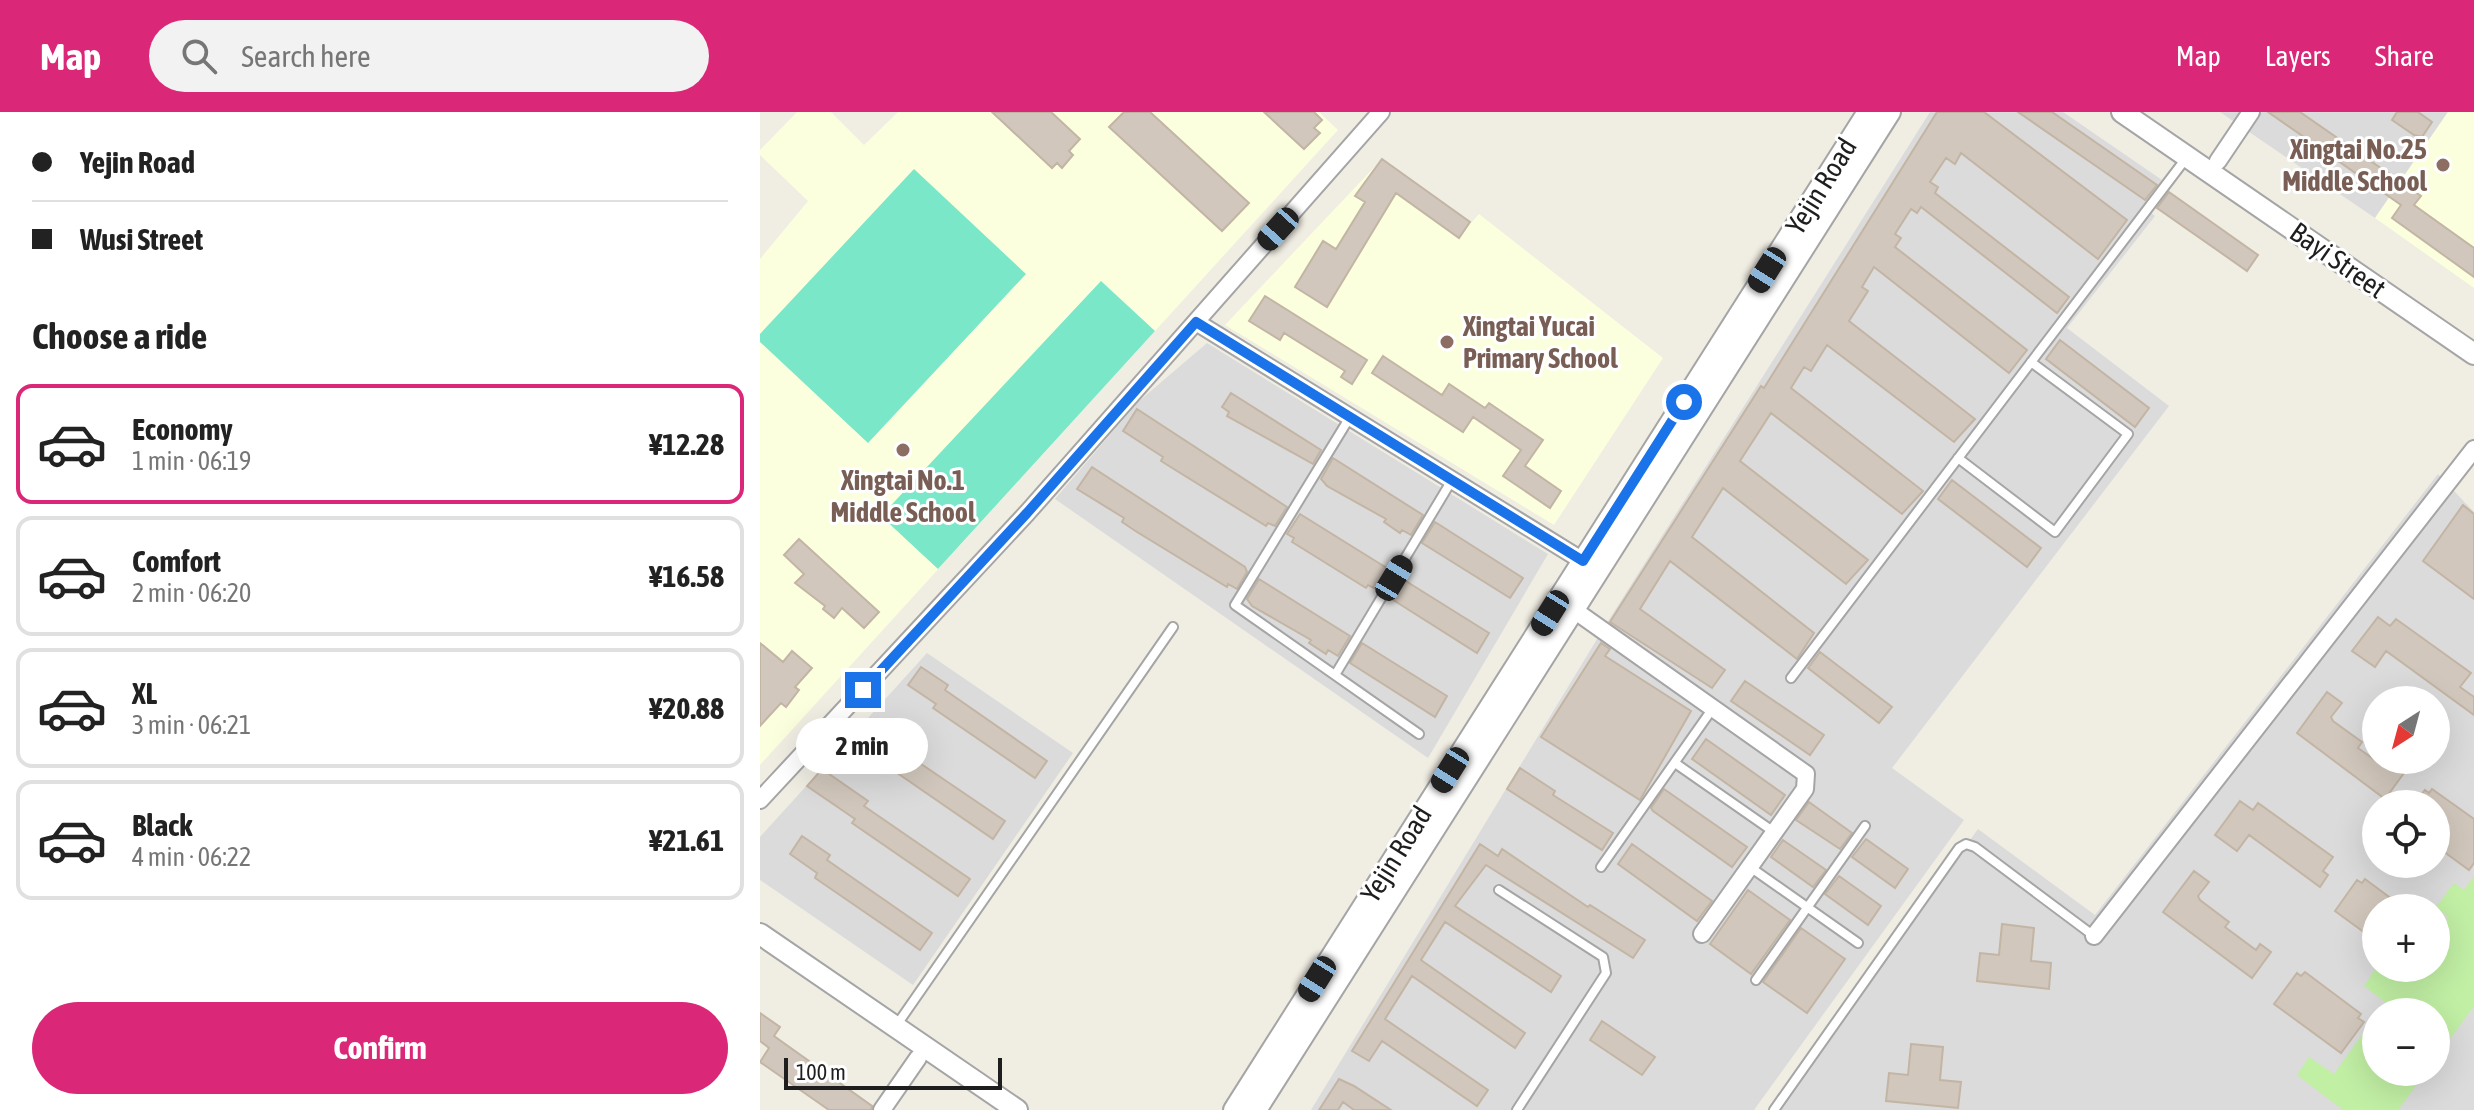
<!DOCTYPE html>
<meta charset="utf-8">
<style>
:root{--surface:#fff;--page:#f2f2f2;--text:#222;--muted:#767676;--line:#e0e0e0;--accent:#db2777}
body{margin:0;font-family:"Asap Condensed",sans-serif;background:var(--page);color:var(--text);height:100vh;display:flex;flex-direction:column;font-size:30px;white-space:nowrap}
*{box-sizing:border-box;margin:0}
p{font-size:26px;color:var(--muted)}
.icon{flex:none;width:44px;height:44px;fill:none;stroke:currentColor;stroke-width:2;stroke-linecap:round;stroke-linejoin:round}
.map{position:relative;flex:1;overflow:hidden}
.details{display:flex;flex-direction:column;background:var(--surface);width:760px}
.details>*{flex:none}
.hud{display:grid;align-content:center;height:176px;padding:0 32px;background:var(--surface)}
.needle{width:52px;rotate:216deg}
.controls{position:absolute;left:1602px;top:574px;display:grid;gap:16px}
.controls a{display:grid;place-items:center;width:88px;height:88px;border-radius:50%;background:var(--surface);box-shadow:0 8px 32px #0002;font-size:40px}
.scale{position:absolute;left:24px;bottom:20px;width:218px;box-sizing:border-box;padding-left:8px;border:4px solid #1e1e1e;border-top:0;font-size:22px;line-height:28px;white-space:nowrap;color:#1e1e1e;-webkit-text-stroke:6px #fff;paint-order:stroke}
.end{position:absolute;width:36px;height:36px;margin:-18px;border:10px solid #1a73e8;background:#fff;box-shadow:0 0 0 4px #fff}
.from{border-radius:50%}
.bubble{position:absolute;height:56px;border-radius:28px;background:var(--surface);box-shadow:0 8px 32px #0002;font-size:26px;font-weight:700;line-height:56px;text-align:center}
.car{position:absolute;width:24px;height:48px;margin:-24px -12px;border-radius:10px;box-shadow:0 0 6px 2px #0007;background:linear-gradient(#222 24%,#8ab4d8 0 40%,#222 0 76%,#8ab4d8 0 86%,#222 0)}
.hud b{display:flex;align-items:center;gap:28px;height:76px;font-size:30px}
.hud b+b{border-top:2px solid var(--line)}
.hud i{width:20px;height:20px;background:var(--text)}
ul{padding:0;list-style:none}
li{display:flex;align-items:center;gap:24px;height:120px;margin:0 16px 12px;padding:0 16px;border:4px solid var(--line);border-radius:16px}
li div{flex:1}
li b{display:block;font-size:30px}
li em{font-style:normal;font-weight:700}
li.selected{border-color:var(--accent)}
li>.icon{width:72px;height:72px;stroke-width:1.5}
h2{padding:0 32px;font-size:36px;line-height:96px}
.cta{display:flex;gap:16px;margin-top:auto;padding:16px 32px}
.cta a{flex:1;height:92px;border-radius:48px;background:var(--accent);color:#fff;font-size:32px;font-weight:700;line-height:92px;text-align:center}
header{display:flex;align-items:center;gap:48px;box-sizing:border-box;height:112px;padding:0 40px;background:var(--accent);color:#fff}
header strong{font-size:38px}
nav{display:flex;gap:44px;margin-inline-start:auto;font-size:28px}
.search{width:560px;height:72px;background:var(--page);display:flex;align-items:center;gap:20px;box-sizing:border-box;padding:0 28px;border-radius:44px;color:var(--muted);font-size:30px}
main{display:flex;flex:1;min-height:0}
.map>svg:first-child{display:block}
.residential{fill:#dcdbdb;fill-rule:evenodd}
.education{fill:#fbffde}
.grass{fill:#c1efa4}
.pitch{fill:#7ae7c9}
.building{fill:#d1c7bc;stroke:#c3b5a4;stroke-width:2}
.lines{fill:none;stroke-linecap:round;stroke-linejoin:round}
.service-casing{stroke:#a5a5a5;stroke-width:12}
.minor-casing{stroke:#a5a5a5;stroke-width:20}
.tertiary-casing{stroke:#a5a5a5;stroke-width:24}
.service{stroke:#fff;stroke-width:8}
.minor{stroke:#fff;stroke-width:16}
.tertiary{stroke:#fff;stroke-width:20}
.route{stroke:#1a73e8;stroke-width:10}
.education-dot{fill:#8d6e63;stroke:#fff;stroke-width:3}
.labels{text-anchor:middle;stroke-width:6;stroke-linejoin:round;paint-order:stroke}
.education-label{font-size:28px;font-weight:bold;fill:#785e54;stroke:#fff;text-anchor:end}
.street-label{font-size:28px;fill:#1e1e1e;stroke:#fff}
</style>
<header>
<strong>Map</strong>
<div class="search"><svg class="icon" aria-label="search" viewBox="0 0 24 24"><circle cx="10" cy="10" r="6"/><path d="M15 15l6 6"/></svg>Search here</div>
<nav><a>Map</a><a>Layers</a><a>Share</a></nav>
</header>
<main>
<section class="details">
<div class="hud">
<b><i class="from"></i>Yejin Road</b>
<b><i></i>Wusi Street</b>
</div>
<h2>Choose a ride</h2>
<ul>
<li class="selected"><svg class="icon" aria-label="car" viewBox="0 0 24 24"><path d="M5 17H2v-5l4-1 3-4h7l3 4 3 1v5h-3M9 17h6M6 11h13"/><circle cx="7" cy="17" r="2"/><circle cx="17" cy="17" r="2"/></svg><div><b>Economy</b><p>1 min · 06:19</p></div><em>¥12.28</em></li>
<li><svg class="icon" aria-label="car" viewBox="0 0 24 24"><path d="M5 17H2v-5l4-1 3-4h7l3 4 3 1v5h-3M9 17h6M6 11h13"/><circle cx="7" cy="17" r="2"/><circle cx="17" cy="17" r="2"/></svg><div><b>Comfort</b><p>2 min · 06:20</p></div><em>¥16.58</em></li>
<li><svg class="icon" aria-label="car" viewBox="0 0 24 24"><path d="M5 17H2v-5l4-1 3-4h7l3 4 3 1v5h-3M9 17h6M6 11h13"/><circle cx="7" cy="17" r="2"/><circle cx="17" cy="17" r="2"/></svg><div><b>XL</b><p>3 min · 06:21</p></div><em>¥20.88</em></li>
<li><svg class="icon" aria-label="car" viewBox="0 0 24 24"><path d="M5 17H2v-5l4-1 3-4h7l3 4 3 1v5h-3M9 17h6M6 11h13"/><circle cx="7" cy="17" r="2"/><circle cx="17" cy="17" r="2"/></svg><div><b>Black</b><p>4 min · 06:22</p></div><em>¥21.61</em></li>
</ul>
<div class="cta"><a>Confirm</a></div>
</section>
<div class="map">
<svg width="1714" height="998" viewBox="0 0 1714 998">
<rect width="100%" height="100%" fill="#f0ede3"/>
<!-- residential -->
<path class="residential" d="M1170,0H1303L1402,68L1383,94L1395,104L1307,216L1409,294L1132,656L1204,708L994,998H551L845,514Z
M1460,0H1688L1615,106Z
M447,231L788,442L668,646L295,387L378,290Z
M1678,362L1714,400V998H1017L1218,717L1335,803ZM1616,588H1676V648H1616ZM1616,692H1676V752H1616ZM1616,796H1676V856H1616ZM1616,900H1676V960H1616Z
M167,541L313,641L153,873L0,768V725Z"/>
<!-- education -->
<path class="education" d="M37,0H71L104,33L138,0H559L578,18L0,653V147L48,89L0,43V38Z
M1688,0H1714V176L1615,106Z
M622,47L711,111L719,102L903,246L794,413L465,213Z"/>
<!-- grass -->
<path class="grass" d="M1714,764V894L1676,946V900H1618L1625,890L1604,874L1616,856H1630L1643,865L1650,856H1676V821L1688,805L1676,795L1694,771L1704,778Z
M1616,903V960H1666L1638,998H1583L1537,963L1549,945L1574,962Z"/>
<!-- pitch -->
<path class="pitch" d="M154,57L266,162L108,331L0,230V222Z
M341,169L395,219L178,457L121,404Z"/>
<!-- building -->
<path class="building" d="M232,0H291L320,27L309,39L313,43L302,56L297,51L292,56Z
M364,0H390L489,91L462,119L349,15Z
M504,0H554L562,8L554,16L560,21L544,37Z
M1177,0H1224L1367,108L1338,147L1201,41L1195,52L1186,46L1170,70L1178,75L1175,81L1309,185L1297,201L1161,95L1157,101L1151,97L1135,122L1141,126L1135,135L1267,238L1249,261L1114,155L1102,175L1108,179L1089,209L1215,307L1194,330L1067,233L1051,259L1044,255L1031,276L1163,379L1142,402L1011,301L980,349L1108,448L1086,472L963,376L932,425L1054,521L1037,547L910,449L880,497L965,558L952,576L850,510L1001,274L1004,276Z
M1258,0H1292L1397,73L1385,88Z
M1508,0H1540L1661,84L1654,93L1714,136V165L1632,106L1641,93Z
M1637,0H1658L1672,10L1662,25L1654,23L1632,8Z
M622,47L710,110L699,126L636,81L567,195L535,175L563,129L576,137L605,90L595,84Z
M1409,80L1498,143L1487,159L1397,96Z
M505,184L607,248L592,272L581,265L585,259L524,221L520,228L489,209Z
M1300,228L1389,296L1375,315L1286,247Z
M623,244L682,283L689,272L725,296L729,291L783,328L765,354L801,379L790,396L743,364L761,338L713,305L703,320L612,261Z
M471,281L561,338L553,352L467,304L469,300L462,295Z
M377,297L527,395L515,414L508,411L506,414L417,359L401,349L403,345L363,319Z
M573,346L663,403L651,423L642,418L640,421L624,410L626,407L567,374L561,367Z
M332,355L485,455L487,460L477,477L468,472L467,475L377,420L362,410L364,406L317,377Z
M1192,368L1281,436L1267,455L1178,387Z
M1703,393L1714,402V487L1663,449Z
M540,402L630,458L618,478L608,473L606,476L532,430L534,426L527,422Z
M675,410L763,466L750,486L662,431Z
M39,427L119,500L104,516L82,496L74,506L63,497L65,494L35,471L44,462L24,443Z
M641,466L729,521L717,541L630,486Z
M499,467L590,524L578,544L568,538L566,542L549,531L551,528L492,494L487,487Z
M1618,505L1630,514L1636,507L1711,561L1700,575L1714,585V603L1626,539L1615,555L1592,539Z
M0,531L23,550L32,539L52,556L35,575L39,578L26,595L21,591L0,614Z
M602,531L687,584L675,605L590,551Z
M841,531L850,537L845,544L931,599L880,688L781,625Z
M1060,540L1132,595L1119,611L1048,556Z
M161,555L188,573L185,578L287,649L275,666L173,596L176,592L148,573Z
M985,569L1064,623L1050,643L971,589Z
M1567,580L1582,591L1571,605L1573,609L1602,630L1598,636L1629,658L1633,653L1644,661L1625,687L1537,621Z
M107,607L145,634L142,639L245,709L233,727L130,656L133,652L92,624Z
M946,627L1025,683L1011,703L932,647Z
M760,656L795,679L793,683L853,721L842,738L747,677Z
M62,657L108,689L104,694L210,767L198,784L92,711L95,707L47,674Z
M904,677L987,735L972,755L893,699L891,696Z
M1672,677L1714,707V751L1709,758L1676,734V692H1654L1665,678L1669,681Z
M1480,689L1493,698L1498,691L1573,745L1563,759L1568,763L1560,775L1489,723L1477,739L1455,723Z
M1049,690L1092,721L1080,737L1036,708Z
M42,724L70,743L67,748L172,821L160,838L55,766L57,761L30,742Z
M1106,727L1148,757L1135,776L1092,745Z
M1023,728L1066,758L1053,775L1011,745Z
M720,732L738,744L742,737L828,795L830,793L885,828L873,846L726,753L695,794L801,864L791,880L685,810L661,848L765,921L755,936L652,864L625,907L728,978L717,994L622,929L609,949L592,939Z
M872,732L952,789L937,809L858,752Z
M1434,759L1449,770L1438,784L1440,788L1469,810L1465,815L1496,838L1500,832L1511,840L1492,866L1403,800Z
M1079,764L1121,794L1108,813L1065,782Z
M1605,767L1644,796H1616V829L1575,799L1597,768L1602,771Z
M988,778L1030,808L991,862L950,832Z
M1242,812L1274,816L1271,849L1291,851L1289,877L1217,869L1220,841L1239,843Z
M1041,816L1085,847L1047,901L1003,870Z
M1545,860L1601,902L1598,906L1604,910L1581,941L1514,892L1537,861L1541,864Z
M0,901L20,915L14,924L112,994L111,998H69L0,950L9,936L0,929Z
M842,909L895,945L882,963L830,928Z
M1151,932L1183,935L1180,968L1201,970L1198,996L1126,989L1129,961L1148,963Z
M579,967L594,974L631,998H594L583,990L578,998H559Z"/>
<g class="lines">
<!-- service casing -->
<g class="service-casing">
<path id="service" d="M590,305L475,493L659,622
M1198,346L1295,420L1368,322L1271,250
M575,563L692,368
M1031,566L1427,45
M915,651L1014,720
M841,755L953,596
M990,755L1098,831
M739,778L843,845L846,861L757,998
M996,868L1105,714
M136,914L413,515
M1014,998L1199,736L1206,732L1215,735L1334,824"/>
</g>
<!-- minor casing -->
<g class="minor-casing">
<path id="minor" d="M1458,49L1491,0
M436,210L823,449
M814,498L1046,662L1045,677L942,822
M0,688L267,401L621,0
M1334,824L1714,337
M122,998L158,946"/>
</g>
<!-- tertiary casing -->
<g class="tertiary-casing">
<path id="tertiary" d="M1362,0L1714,242
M0,822L257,998
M474,998L1108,0
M496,998L1130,0"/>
</g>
<!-- service -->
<use href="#service" class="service"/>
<!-- minor -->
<use href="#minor" class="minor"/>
<!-- tertiary -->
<use href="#tertiary" class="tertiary"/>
</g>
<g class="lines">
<!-- route -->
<path class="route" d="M103,578L267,401L436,210L823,449L924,290"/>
</g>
<!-- markers -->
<g class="education-dot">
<circle cx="1683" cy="53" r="8"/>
<circle cx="687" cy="230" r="8"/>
<circle cx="143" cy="338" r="8"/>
</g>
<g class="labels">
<!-- education labels -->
<g class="education-label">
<text x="1667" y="47">Xingtai No.25<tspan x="1667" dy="32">Middle School</tspan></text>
<text x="703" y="224" text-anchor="start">Xingtai Yucai<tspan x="703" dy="32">Primary School</tspan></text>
<text x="143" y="378" text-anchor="middle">Xingtai No.1<tspan x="143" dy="32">Middle School</tspan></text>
</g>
<!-- street labels -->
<g class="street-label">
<text transform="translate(1061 74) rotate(-58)" y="10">Yejin Road</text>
<text transform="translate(1578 148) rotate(35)" y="10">Bayi Street</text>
<text transform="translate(636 742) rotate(-58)" y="10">Yejin Road</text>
</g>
</g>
</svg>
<div class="controls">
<a><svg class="needle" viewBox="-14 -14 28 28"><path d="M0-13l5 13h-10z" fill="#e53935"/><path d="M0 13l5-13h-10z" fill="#767676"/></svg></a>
<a><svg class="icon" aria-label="locate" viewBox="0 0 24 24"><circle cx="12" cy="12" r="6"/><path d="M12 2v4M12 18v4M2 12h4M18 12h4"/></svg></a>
<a>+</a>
<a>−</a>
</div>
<div class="scale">100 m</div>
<i class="end from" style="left:924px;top:290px"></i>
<i class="end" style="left:103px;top:578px"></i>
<div class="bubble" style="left:36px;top:606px;width:132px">2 min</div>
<i class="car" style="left:518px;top:117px;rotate:222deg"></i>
<i class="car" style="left:1007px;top:158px;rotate:212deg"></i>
<i class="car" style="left:634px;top:466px;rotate:31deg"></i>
<i class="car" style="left:790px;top:501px;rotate:212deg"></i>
<i class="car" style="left:690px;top:658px;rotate:212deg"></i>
<i class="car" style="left:557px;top:867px;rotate:212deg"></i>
</div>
</main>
